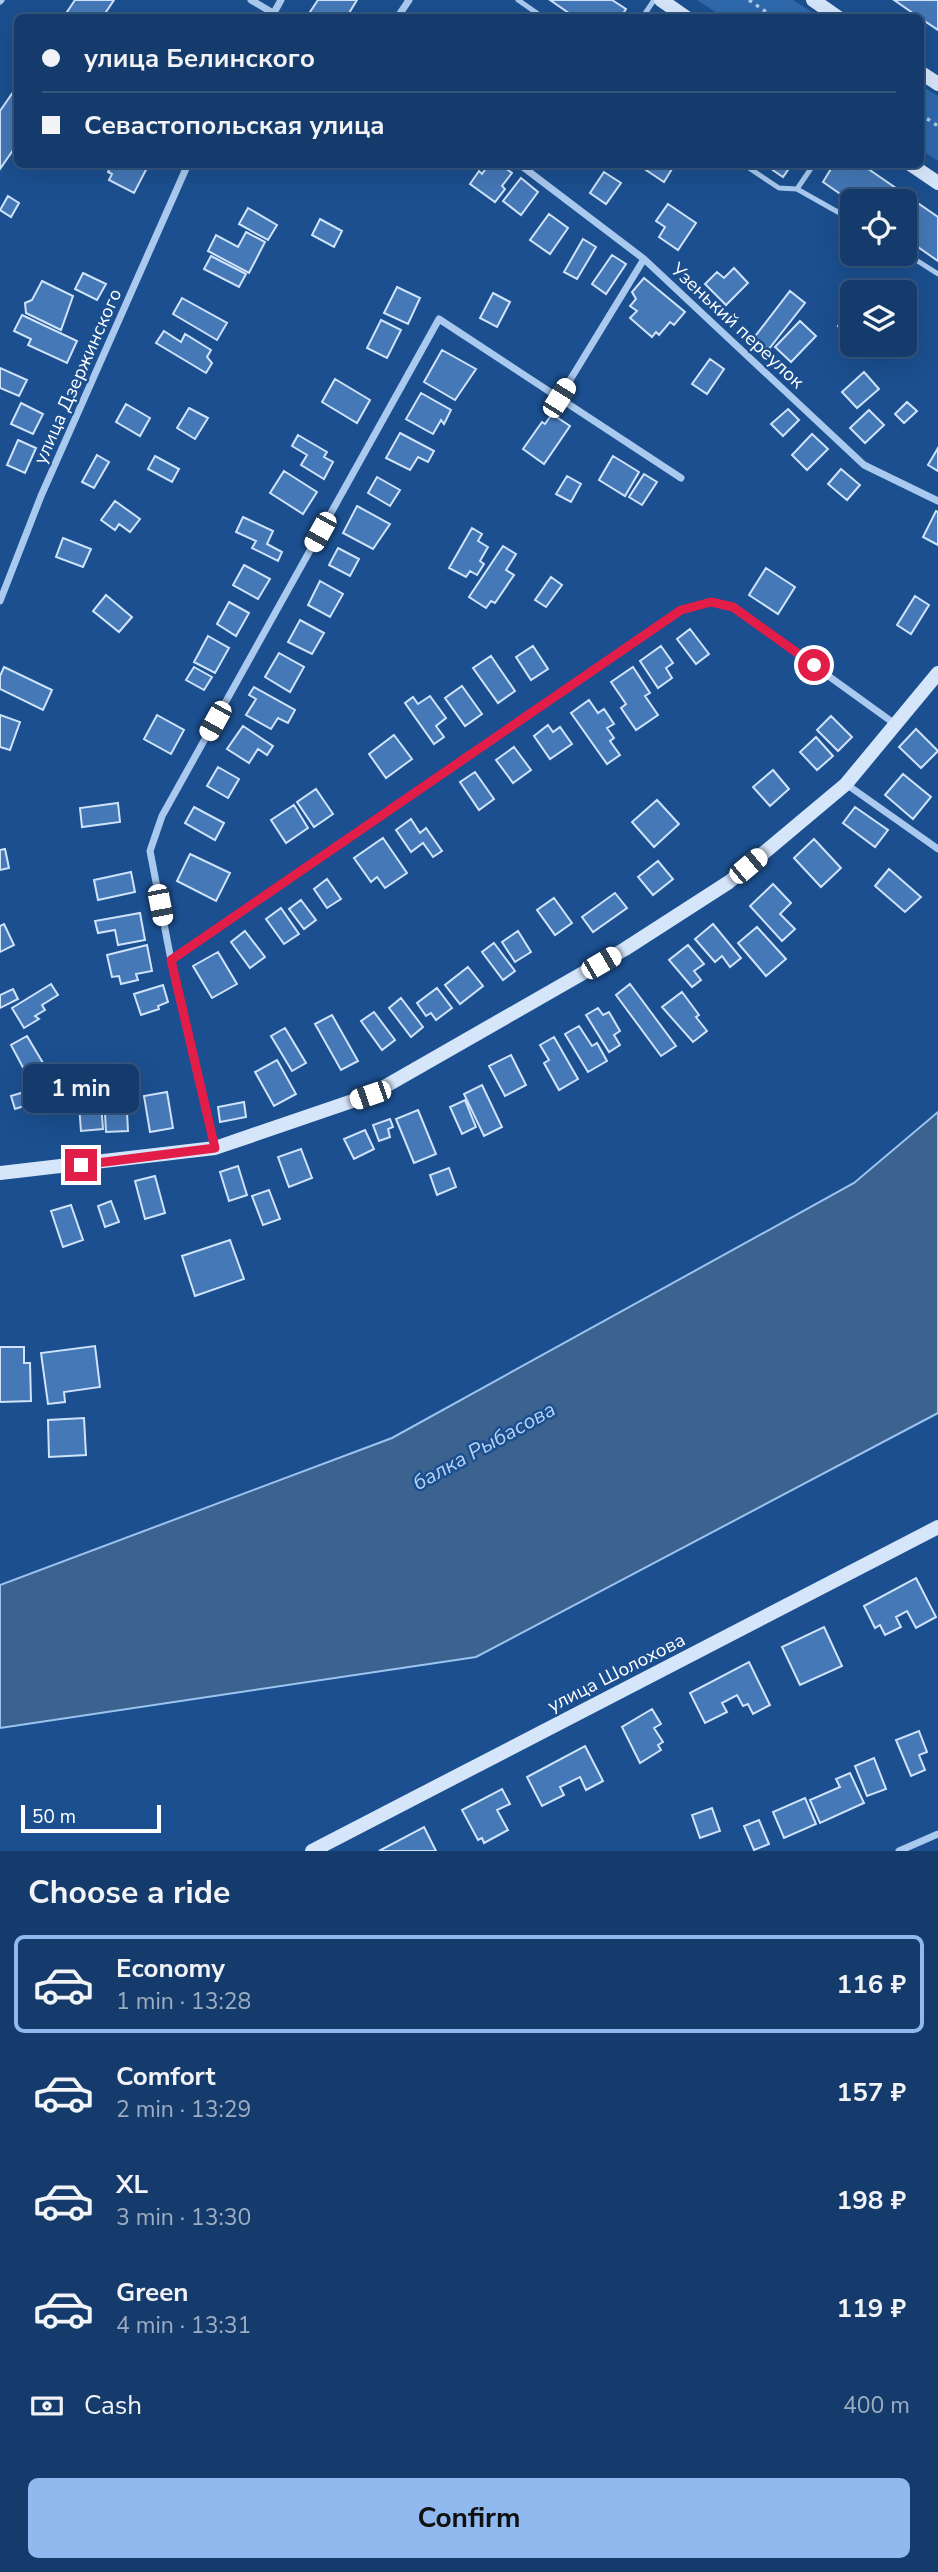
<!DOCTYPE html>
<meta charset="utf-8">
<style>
:root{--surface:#143b6b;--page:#214673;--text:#f1f3f6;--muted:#9dadc1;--line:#33557e;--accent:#90b9f0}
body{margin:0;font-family:"Nunito Sans",sans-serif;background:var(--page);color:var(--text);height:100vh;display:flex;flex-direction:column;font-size:26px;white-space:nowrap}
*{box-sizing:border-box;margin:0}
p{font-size:23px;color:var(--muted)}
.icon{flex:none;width:38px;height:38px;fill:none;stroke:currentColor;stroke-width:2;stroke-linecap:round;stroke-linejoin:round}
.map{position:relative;height:1851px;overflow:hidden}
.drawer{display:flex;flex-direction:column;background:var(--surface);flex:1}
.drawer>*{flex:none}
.guide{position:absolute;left:14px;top:14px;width:910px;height:154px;border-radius:10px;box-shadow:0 7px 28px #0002,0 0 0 2px var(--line);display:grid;align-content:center;height:154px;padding:0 28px;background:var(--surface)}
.controls{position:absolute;left:840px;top:189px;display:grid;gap:14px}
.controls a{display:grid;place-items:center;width:77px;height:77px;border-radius:10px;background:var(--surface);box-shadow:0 7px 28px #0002,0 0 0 2px var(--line);font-size:35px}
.scale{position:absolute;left:21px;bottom:18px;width:140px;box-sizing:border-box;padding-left:7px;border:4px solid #fff;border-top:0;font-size:19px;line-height:24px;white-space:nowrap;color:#fff;-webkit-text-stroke:5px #1b4f8f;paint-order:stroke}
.end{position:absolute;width:32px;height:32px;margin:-16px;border:9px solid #e11d48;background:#fff;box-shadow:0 0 0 4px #fff}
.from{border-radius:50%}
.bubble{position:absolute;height:49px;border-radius:10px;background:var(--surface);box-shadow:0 7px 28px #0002,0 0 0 2px var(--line);font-size:23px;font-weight:700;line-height:49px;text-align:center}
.car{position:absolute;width:21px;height:42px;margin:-21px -10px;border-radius:9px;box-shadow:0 0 5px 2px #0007;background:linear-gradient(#fff 24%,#345 0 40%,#fff 0 76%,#345 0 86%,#fff 0)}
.guide b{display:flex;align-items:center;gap:24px;height:66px;font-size:26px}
.guide b+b{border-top:2px solid var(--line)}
.guide i{width:18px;height:18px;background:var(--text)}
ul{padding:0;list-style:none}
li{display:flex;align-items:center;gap:21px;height:98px;margin:0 14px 10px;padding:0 14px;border:4px solid transparent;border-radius:10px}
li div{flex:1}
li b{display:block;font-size:26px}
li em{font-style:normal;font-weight:700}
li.active{border-color:var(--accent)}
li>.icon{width:63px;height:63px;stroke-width:1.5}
h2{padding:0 28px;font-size:32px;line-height:84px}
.pay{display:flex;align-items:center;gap:18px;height:77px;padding:0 28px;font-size:26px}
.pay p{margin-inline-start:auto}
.action{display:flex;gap:14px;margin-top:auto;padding:14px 28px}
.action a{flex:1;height:80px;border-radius:10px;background:var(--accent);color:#111;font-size:28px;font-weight:700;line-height:80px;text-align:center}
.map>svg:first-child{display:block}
.green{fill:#2e69ad}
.water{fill:#3c6290;stroke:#9cc4f0;stroke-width:2}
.building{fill:#4478b7;stroke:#cfe3fa;stroke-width:2}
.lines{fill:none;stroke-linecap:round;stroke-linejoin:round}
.path{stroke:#a9c9ee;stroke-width:3.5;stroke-dasharray:3.5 5;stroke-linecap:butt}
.lane{stroke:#a9c9ee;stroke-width:5}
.street{stroke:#a9c9ee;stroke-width:7}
.secondary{stroke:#d6e6fa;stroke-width:14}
.route{stroke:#e11d48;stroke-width:9}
.labels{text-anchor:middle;stroke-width:5;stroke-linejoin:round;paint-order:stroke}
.street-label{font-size:19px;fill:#fff;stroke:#1b4f8f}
.water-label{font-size:21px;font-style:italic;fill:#b5d3f5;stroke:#1b4f8f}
</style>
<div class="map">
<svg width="938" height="1851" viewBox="0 0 938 1851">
<rect width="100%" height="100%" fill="#1b4f8f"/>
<!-- green -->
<path class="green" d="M697,0H793L820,17H723Z
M920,85L938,96V161L921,150Z"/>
<!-- water -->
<path class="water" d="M938,1112V1413L476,1657L0,1728V1585L392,1438L854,1183Z"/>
<!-- building -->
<path class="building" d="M75,0H114L102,18H63Z
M318,0H357L346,18H306Z
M550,0H612L626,9L620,18H576Z
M894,0H938V30L920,18Z
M18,85V143L0,169V111Z
M112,164H149L134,193L109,180L112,174L108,172Z
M489,164H500L512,173L502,186L505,189L495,202L470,184L479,171L482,174Z
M646,164H675L664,182L643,168Z
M764,164H792L783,177Z
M834,164H861L938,217V261L905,238V201L852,202L823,182Z
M604,172L621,183L606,204L590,193Z
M521,178L538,192L521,215L503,201Z
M8,196L19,203L11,217L0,210Z
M668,204L696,223L678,250L659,237L665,227L656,221Z
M248,208L277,225L268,240L239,224Z
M549,214L568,228L550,254L530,240Z
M320,219L342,231L334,247L312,235Z
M246,232L265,242L249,273L208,251L216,235L238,247Z
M583,239L596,247L577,279L564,272Z
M612,255L626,264L606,294L592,284Z
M211,256L246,274L239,287L204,269Z
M734,268L748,283L726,305L705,284L717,272L724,278Z
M83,273L106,284L97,300L75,289Z
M644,278L685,312L674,325L670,322L659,335L656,332L652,337L630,318L637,311L630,306L636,299L632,292Z
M42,281L73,296L61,330L26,313L25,303L32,300Z
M397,287L420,298L408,324L384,313Z
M790,291L805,303L768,350L753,339Z
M493,293L510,302L497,327L480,318Z
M182,298L227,323L217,340L173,314Z
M852,307V337L838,326Z
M22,315L77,341L67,363L28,345L31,339L14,331Z
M381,320L401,330L387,358L367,348Z
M800,321L816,336L791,362L775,347Z
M164,331L181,342L185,334L211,350L207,357L212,363L206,373L156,343Z
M442,350L476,369L455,400L424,382Z
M710,359L724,369L707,394L692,384Z
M0,368L27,380L19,396L0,388Z
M864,372L879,389L857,408L842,392Z
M335,379L370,400L357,423L322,402Z
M421,393L451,410L444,424L441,420L433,434L406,419Z
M907,402L917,411L904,423L895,414Z
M21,403L43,414L33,434L11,424Z
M126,404L150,418L140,436L116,422Z
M189,408L208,418L195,439L177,428Z
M788,409L799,420L783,436L771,424Z
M869,410L884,425L865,443L850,428Z
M552,414L570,426L544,464L523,449L542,422L545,424Z
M400,433L434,451L428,462L418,457L410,470L386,458Z
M812,434L828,449L807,470L792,455Z
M298,435L327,452L324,457L333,462L324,479L301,465L307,455L292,446Z
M18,440L36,448L25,473L7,465Z
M938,448V471L928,465Z
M97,455L109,462L94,488L82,482Z
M155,456L179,469L172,482L148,469Z
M613,456L639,472L625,496L599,480Z
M841,469L860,485L847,500L828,484Z
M284,471L317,492L303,514L270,493Z
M644,474L657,482L642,505L629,497Z
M567,476L581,484L571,502L556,494Z
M377,477L400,490L390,506L368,493Z
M115,501L140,519L130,532L119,524L115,530L101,520Z
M357,506L390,524L373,549L343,533Z
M936,511L938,512V545L923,537Z
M243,517L273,531L267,544L282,552L278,561L252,548L256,541L236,532Z
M472,528L482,534L478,541L488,547L480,561L484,564L477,575L470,571L466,577L449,568Z
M63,538L91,549L83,567L56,557Z
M503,546L516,554L506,570L514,575L495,603L491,601L486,608L469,597Z
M338,548L359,559L350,576L329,565Z
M244,565L270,579L258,599L233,585Z
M766,568L795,587L778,614L749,595Z
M551,577L562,585L546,607L535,600Z
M320,581L343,594L330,617L308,605Z
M106,595L132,617L119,632L93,611Z
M915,596L929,605L911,634L897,625Z
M229,602L249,613L236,636L217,624Z
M300,620L324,633L312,654L288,642Z
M690,629L709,654L696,664L677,639Z
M208,636L229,648L215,673L194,662Z
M533,646L548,669L531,680L516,657Z
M661,646L673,663L666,668L672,678L658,688L640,661Z
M279,653L304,667L290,692L265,677Z
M491,656L515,691L498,703L473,668Z
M4,667L52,690L43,710L0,689V676Z
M194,667L212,677L204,690L186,680Z
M633,667L650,693L645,696L658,715L636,730L621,708L626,704L611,682Z
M462,686L482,714L465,726L445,698Z
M254,687L295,710L288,723L278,718L271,729L246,715L256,699L249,695Z
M430,696L446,718L436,726L444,737L434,744L405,703L413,697L418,704Z
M589,700L598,713L604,709L614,724L607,728L614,738L610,741L620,755L607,764L571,713Z
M0,715L20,722L10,750L0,747Z
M157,715L184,730L171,754L144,739Z
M831,716L852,737L838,751L817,730Z
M548,725L553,732L560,727L572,744L550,759L534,736Z
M243,726L273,746L267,755L258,749L249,763L227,749Z
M916,729L938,751L921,768L899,747Z
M394,735L412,759L386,778L369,754Z
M816,737L833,756L817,770L800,752Z
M514,747L531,770L513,783L496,760Z
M218,767L239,779L228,798L207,786Z
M773,770L789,789L770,806L753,787Z
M475,772L494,799L479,810L460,782Z
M903,774L931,797L913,819L885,795Z
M316,789L333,814L314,827L297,802Z
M657,800L679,824L654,847L632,822Z
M118,803L120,822L82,827L80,808Z
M294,805L308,828L286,843L271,820Z
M194,807L224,823L215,840L185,823Z
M855,807L888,830L875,847L843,823Z
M411,819L420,833L426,828L442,851L433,857L423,843L411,852L396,830Z
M383,838L407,873L385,888L377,877L371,882L354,858Z
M814,839L841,868L821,887L794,858Z
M5,849L9,868L0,870V850Z
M190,854L230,873L216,901L177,881Z
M658,861L673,879L653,895L638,877Z
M889,869L921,897L905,912L875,886Z
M131,872L135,892L98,900L94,880Z
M327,879L341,899L327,908L314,889Z
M773,884L791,903L780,914L795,929L782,941L750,906Z
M615,893L627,908L593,932L582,917Z
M554,898L572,923L555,935L537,910Z
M301,900L316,920L304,929L289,909Z
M281,908L299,934L284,944L266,919Z
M140,913L145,940L118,945L115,930L98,933L95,921Z
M4,924L14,945L0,952V926Z
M713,924L741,958L730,967L722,956L715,962L695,939Z
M757,927L786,959L766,976L738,943Z
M245,931L265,957L250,968L231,942Z
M518,931L531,952L515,962L502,942Z
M494,943L515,971L503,980L482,952Z
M147,945L152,971L136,974L138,980L121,984L119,976L112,977L107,955Z
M688,945L704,964L694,971L701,980L692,987L669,960Z
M218,952L237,984L212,998L193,966Z
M468,967L483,986L460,1004L445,985Z
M51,984L58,995L42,1005L45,1010L35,1016L39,1019L24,1028L12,1008Z
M630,984L676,1046L661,1056L616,995Z
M163,985L168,1002L158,1006L159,1009L141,1015L134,994Z
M437,988L452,1008L436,1020L431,1013L426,1016L417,1003Z
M13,989L18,999L0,1008V995Z
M682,992L699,1015L696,1017L707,1031L693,1042L662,1007Z
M401,998L423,1027L411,1037L389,1008Z
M598,1008L603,1015L609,1012L620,1031L614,1035L620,1045L609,1052L586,1015Z
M374,1012L395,1040L382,1050L361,1021Z
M332,1015L358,1061L341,1070L315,1024Z
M579,1026L592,1046L597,1043L607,1061L588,1072L565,1034Z
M285,1028L306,1063L292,1071L271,1036Z
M27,1036L43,1063L26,1073L11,1045Z
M554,1037L578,1079L559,1090L544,1063L549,1060L540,1045Z
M511,1055L526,1085L505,1096L489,1066Z
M277,1060L296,1094L274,1106L255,1072Z
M482,1085L502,1127L484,1136L464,1094Z
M41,1087L45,1099L15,1109L11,1096Z
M100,1090L103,1129L81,1131L78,1092Z
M167,1092L173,1128L150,1132L144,1096Z
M465,1100L476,1127L462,1134L450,1107Z
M244,1102L246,1117L220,1122L218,1107Z
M418,1110L436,1154L414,1163L396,1119Z
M127,1112L128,1131L106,1132L105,1113Z
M390,1119L393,1127L388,1129L390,1137L379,1141L373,1125Z
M365,1130L374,1149L354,1159L344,1139Z
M301,1149L312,1178L289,1187L278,1157Z
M238,1166L247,1195L229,1201L220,1172Z
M449,1168L456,1187L437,1195L430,1175Z
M155,1176L165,1213L145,1219L135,1181Z
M269,1190L280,1219L263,1225L252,1196Z
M111,1201L119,1222L105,1227L98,1206Z
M71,1205L83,1240L63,1247L51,1211Z
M230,1240L244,1279L195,1296L182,1256Z
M95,1346L100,1387L64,1392L65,1402L48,1404L41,1353Z
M0,1347H24V1363H30L31,1401L0,1402Z
M84,1418L86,1455L49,1457L48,1420Z
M916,1578L936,1617L916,1628L907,1611L896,1617L901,1627L885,1635L880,1625L875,1628L864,1606Z
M824,1627L842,1666L800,1685L782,1647Z
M749,1662L770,1705L753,1714L748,1704L743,1706L737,1695L722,1703L727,1712L705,1723L690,1693Z
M652,1709L661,1724L654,1728L663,1742L658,1745L661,1750L640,1763L622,1727Z
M919,1731L927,1752L919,1755L925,1770L911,1776L896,1740Z
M585,1746L603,1781L586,1790L580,1777L560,1787L564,1795L542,1806L527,1777Z
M874,1758L886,1789L867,1796L855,1766Z
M850,1773L864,1803L820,1823L810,1800L840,1787L836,1779Z
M502,1789L510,1804L497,1810L508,1830L484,1843L482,1838L478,1840L462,1810Z
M805,1798L816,1824L784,1838L773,1812Z
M712,1808L720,1831L700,1838L692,1815Z
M759,1820L769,1844L754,1850L744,1826Z
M424,1827L436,1851H379Z"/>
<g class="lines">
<!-- path -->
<path class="path" d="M749,0L775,18
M920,114L938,126"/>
<!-- lane -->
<path class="lane" d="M518,0L544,18
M642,18L654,0
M743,164L779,188L797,189L852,220
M797,189L814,164
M905,253L938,274"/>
<!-- street -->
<path class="street" d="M251,0L273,13
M0,1L1,0
M271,18L281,0
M397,18L409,0
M519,164L644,259L864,465L938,501
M559,398L644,259
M0,601L41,496L188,164
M846,784L938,849
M171,960L681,610L711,602L733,607L895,724
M215,1148L171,960L150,851L162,816L439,319L681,478
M899,1851L938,1834"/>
<!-- secondary -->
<path class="secondary" d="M661,0L687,18
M813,0L839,18
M920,72L938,84
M910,164L938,183
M0,1173L215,1148L370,1095L625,949L729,882L846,784L938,673
M312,1851L938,1527"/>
</g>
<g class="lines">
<!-- route -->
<path class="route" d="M81,1165L215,1148L171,960L681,610L711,602L733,607L814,665"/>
</g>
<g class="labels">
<!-- street labels -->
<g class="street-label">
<text transform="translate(738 325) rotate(43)" y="7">Узенький переулок</text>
<text transform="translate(77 376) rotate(-66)" y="7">улица Дзержинского</text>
<text transform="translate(616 1672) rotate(-27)" y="7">улица Шолохова</text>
</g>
<!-- water labels -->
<g class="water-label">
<text transform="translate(484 1446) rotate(-29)" y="7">балка Рыбасова</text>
</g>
</g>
</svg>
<div class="controls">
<a><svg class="icon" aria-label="locate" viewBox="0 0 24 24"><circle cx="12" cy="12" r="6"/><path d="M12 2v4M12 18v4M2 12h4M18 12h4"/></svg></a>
<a><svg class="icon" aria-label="layers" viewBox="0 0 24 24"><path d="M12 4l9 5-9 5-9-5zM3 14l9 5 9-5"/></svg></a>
</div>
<div class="scale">50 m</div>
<i class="end from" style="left:814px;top:665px"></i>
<i class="end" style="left:81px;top:1165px"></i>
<div class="bubble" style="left:23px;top:1064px;width:116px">1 min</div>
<i class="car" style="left:559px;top:398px;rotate:32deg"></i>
<i class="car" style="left:320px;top:532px;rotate:209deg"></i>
<i class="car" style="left:215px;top:721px;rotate:209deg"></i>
<i class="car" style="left:748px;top:866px;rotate:50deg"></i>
<i class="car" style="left:160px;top:905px;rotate:169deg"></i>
<i class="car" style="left:601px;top:963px;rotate:60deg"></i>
<i class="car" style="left:370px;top:1095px;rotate:251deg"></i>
<div class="guide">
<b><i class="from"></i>улица Белинского</b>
<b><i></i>Севастопольская улица</b>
</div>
</div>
<section class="drawer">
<h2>Choose a ride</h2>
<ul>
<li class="active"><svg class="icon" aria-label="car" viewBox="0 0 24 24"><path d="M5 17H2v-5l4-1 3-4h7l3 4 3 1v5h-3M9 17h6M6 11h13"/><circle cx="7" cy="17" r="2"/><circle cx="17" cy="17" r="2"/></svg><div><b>Economy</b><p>1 min · 13:28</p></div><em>116 ₽</em></li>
<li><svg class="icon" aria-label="car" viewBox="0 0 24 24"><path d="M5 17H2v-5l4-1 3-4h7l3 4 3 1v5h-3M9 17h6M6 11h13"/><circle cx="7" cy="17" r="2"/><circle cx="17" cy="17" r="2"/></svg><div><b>Comfort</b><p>2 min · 13:29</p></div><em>157 ₽</em></li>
<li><svg class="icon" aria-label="car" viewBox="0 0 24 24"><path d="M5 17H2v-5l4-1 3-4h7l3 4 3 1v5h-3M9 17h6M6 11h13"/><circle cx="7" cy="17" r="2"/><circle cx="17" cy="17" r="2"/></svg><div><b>XL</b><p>3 min · 13:30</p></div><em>198 ₽</em></li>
<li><svg class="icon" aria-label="car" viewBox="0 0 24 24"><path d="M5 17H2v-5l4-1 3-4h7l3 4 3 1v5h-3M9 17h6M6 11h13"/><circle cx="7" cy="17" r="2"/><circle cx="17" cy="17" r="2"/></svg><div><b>Green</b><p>4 min · 13:31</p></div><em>119 ₽</em></li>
</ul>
<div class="pay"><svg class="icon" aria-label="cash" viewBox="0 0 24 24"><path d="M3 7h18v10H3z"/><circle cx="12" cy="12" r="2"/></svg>Cash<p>400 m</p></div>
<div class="action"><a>Confirm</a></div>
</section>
